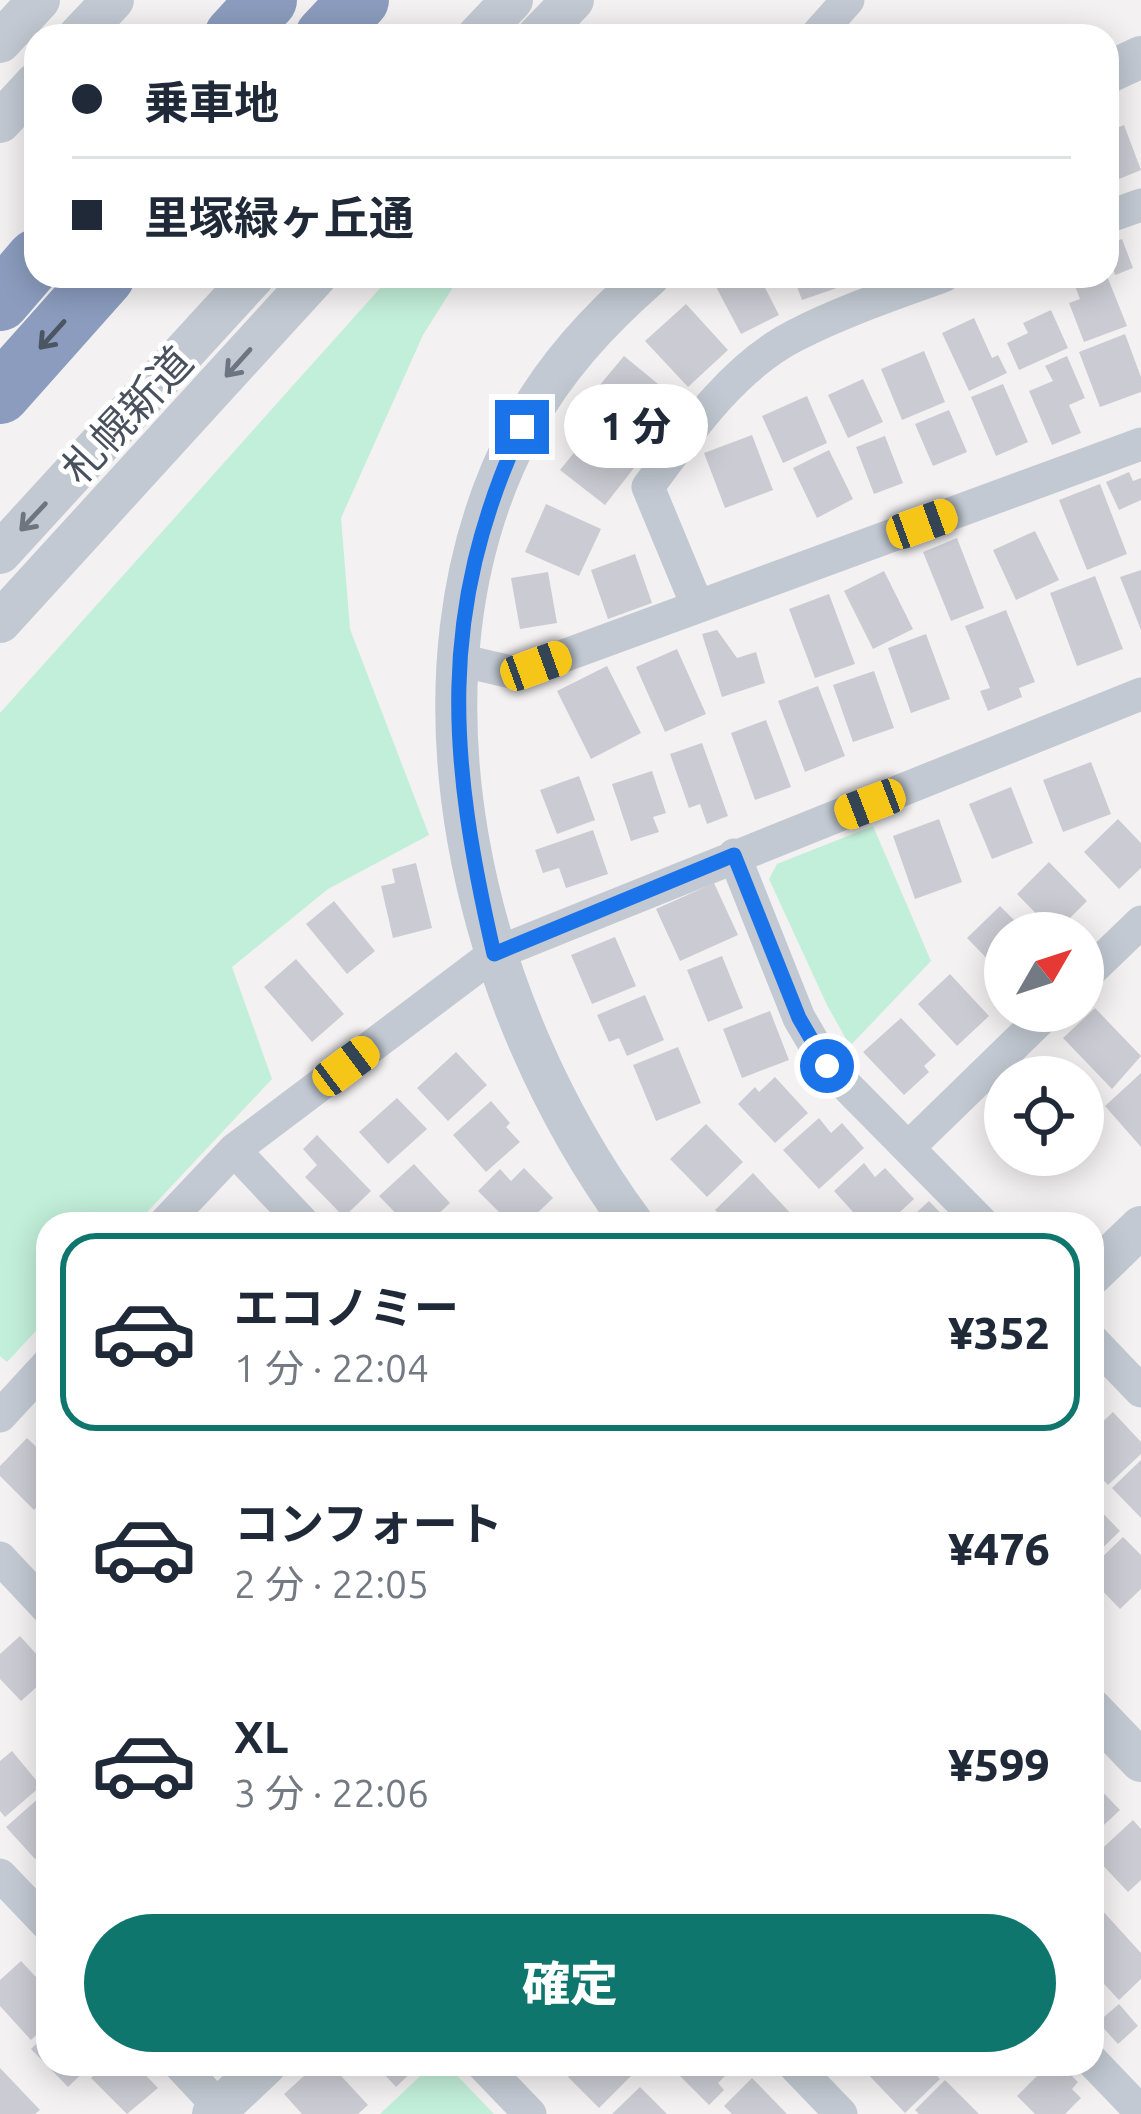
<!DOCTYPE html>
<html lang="ja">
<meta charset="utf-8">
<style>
:root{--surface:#fff;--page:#f6f6f7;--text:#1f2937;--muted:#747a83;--line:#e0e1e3;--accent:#0f766e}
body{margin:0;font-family:Ubuntu,"Noto Sans JP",sans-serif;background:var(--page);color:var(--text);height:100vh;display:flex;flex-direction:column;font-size:45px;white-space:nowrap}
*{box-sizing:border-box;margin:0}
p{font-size:39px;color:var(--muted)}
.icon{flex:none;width:66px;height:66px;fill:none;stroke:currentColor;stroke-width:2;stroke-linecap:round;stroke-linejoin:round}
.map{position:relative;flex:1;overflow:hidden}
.panel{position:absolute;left:36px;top:1212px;width:1068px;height:864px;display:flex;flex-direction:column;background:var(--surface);border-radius:36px;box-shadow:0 6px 30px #0003}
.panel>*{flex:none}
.hud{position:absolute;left:24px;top:24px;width:1095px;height:264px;border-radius:36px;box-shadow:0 6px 30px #0003;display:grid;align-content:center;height:264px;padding:0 48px;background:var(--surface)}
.needle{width:78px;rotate:51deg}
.controls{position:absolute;left:984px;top:912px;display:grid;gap:24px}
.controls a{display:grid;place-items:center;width:120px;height:120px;border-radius:50%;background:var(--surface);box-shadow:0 6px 30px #0003;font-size:60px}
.end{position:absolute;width:54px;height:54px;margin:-27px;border:15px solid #1a73e8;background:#fff;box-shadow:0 0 0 6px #fff}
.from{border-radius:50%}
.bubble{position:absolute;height:84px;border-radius:42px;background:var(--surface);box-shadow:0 6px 30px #0003;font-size:39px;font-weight:800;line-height:84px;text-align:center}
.car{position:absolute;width:36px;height:72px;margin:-36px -18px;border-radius:15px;box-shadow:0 0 9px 3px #0007;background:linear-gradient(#f5c518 24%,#345 0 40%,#f5c518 0 76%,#345 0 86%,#f5c518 0)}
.hud b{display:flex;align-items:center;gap:42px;height:114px;font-size:45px}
.hud b+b{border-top:3px solid var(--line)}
.hud i{width:30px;height:30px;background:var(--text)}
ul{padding:21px 0 0;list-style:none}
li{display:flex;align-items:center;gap:36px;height:198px;margin:0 24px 18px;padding:0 24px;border:6px solid transparent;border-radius:36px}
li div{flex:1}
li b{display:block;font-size:45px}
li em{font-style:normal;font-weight:800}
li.selected{border-color:var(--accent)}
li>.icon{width:108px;height:108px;stroke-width:1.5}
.cta{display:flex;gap:24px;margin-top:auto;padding:24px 48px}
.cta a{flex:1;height:138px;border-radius:72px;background:var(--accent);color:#fff;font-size:48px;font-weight:800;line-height:138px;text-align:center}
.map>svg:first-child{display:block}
.green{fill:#c2efd9}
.building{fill:#cbccd3}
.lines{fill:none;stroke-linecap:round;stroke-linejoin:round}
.minor{stroke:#c2c9d2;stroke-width:33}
.tertiary{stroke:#c2c9d2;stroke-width:42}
.motorway{stroke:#8b9cbe;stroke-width:60}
.oneway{stroke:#4c5563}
.oneway2{stroke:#6d7581}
.route{stroke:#1a73e8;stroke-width:15}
.labels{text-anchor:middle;stroke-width:10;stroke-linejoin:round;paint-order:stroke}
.street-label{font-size:42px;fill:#49515e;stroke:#fff}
</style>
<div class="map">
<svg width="1141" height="2114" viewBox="0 0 1141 2114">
<rect width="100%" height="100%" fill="#f3f1f1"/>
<!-- green -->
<path class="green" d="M391,276H460L423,335L341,518L350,629L429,835L328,889L232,967L272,1079L136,1224H48V1318L7,1362L0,1356V713Z
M873,826L931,961L850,1046L827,1005L769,879L777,864Z
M433,2064H446L494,2114H380Z"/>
<!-- building -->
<path class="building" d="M1124,125L1141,170L1107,184V132Z
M1122,239L1133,268L1115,275L1107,245Z
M727,276H759L779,315L741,334L714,283Z
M793,276H852L854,282L802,300Z
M1107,276L1127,326L1084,342L1069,303L1080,299L1075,286Z
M686,304L728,350L688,387L645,341Z
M1051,310L1068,348L1019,370L1007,343L1028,333L1023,323Z
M974,318L992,358L998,355L1007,373L969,391L942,333Z
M1125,334L1141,377V392L1100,407L1079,352Z
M924,351L945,402L902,420L881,369Z
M624,356L680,402L640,450L584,404Z
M1067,356L1085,398L1069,405L1081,433L1052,445L1029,391L1053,381L1045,366Z
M863,379L883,422L848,438L828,395Z
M1003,384L1028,442L996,456L971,397Z
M807,396L827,443L783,463L762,416Z
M949,410L967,452L933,466L915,424Z
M590,433L634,468L605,505L560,470Z
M752,435L773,490L725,508L704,453Z
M885,436L903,483L874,494L856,447Z
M829,450L853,499L817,518L793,468Z
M1129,472L1133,481L1141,478V500L1119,510L1106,482Z
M1100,484L1127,554L1087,570L1059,500Z
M546,504L601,529L579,576L525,552Z
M1035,531L1059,580L1016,600L993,550Z
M957,538L984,608L951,621L923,552Z
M635,554L652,603L608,619L591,570Z
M1141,570V630L1120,577Z
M884,571L913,629L873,649L844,591Z
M548,572L557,623L520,629L511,578Z
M1095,576L1123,649L1077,666L1050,593Z
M829,594L855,664L815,678L789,609Z
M1006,610L1035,682L1019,688L1022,697L988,711L980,691L990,688L965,626Z
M717,630L737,658L756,652L765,683L722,697L702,634Z
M926,634L950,699L911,713L888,648Z
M677,649L706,714L665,732L636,667Z
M607,666L641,733L591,759L557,691Z
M874,671L894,728L853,742L833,685Z
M818,686L845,756L805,772L778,701Z
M766,720L791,787L755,800L731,733Z
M702,743L728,816L707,824L700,804L689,808L670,754Z
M1091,762L1111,814L1063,832L1043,780Z
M652,771L666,813L653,817L659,832L631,841L612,784Z
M579,776L595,820L557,834L540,790Z
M1011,787L1033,843L992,859L969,804Z
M939,819L962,882L915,899L893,836Z
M1118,819L1141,843V868L1119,889L1084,852Z
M593,830L608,874L566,888L559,868L543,873L535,850Z
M1049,862L1087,901L1055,933L1017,894Z
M416,863L432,928L393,938L381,886L395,883L392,869Z
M714,883L738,935L680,961L656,909Z
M334,901L375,951L347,974L306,924Z
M1000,906L1027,933H1005V968L1001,973L967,938Z
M615,937L636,986L592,1004L571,955Z
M722,956L743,1008L708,1022L687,970Z
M296,959L344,1014L312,1042L264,987Z
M950,974L989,1016L957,1046L918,1004Z
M645,995L664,1040L627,1056L619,1038L609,1042L597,1015Z
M1095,1008L1141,1056L1112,1089L1063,1038Z
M770,1011L789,1060L742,1078L723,1029Z
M901,1018L936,1055L924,1066L929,1072L904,1095L863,1052Z
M678,1047L701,1103L656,1121L633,1065Z
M456,1052L487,1085L448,1121L417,1088Z
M1141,1073V1147L1105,1106Z
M775,1077L808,1113L775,1143L738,1104L755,1087L759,1092Z
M397,1098L427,1129L388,1164L359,1132Z
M491,1101L510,1123L506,1127L520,1142L486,1172L453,1135Z
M819,1118L831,1133L842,1123L864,1148L819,1189L783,1150Z
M706,1124L743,1162L707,1197L670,1159Z
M317,1135L371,1191L344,1217L305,1177L317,1165L303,1149Z
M864,1163L875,1177L885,1168L914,1199L887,1224H864L834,1191Z
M414,1164L450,1203L428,1224H406L379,1196Z
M524,1168L553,1198L526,1224H511L478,1191L500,1169L511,1181Z
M753,1173L793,1216L785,1224H729L715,1210Z
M929,1201L951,1224H904Z
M1113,1412L1141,1442V1454L1108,1485L1092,1468V1432Z
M27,1438L48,1458V1495L34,1510L0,1476V1466Z
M1141,1460V1518L1112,1488Z
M1092,1502L1120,1531L1092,1558Z
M1123,1537L1141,1555V1589L1120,1609L1092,1580V1567Z
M20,1636L48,1667V1677L21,1701L0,1679V1654Z
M12,1751L41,1786L5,1817L0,1811V1761Z
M1092,1781L1120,1810L1092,1836Z
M48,1790V1848L35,1859L6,1827Z
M1133,1820L1141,1829V1880L1128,1892L1094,1856Z
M1100,1908L1141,1953V1979L1119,2000L1092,1971V1915Z
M21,1961L48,1990V2024L31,2040L0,2006V1980Z
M1119,2004L1138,2026L1118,2044L1098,2022Z
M48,2032V2064H92L68,2087L31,2049Z
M106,2064H135L158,2088L127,2114L91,2078Z
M302,2064H330L368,2105L358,2114H302L284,2094L304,2076L298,2068Z
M375,2064H420L396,2087Z
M581,2064H625L634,2073L599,2108L568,2077Z
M675,2064H737L718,2083L724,2090L709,2105L672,2068Z
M868,2064H926L940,2079L905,2113L863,2069Z
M1049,2064H1060L1078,2082L1072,2089L1081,2098L1065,2114H1035L1017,2096Z
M0,2068L40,2110L35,2114H0Z
M752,2078L787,2114H732L724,2106Z
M945,2080L979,2114H919L915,2110Z
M640,2087L667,2114H612Z"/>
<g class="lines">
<!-- minor -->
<path class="minor" d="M816,36L848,0
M1107,217L1141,205
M697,605L648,487C688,432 734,366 796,335C843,311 894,294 943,276
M459,660L511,672L536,666L1141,444
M734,855L799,1018L827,1066L983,1224
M1083,978L1141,922
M910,1146L1049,1011
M234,1150L304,1224
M164,1224L234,1150L494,954L1141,694
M1092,1340L1141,1391
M0,1416L48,1364
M0,1558L48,1609
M0,1875L48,1925
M1092,2061L1141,2112
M179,2064L220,2108
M482,2064L530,2114
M793,2064L841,2114"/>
<!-- tertiary -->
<path class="tertiary" d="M79,36L113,0
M478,36L512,0
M538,36L573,0
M0,42L39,0
M1107,73L1141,57
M0,122L36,83
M0,553L254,276
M0,622L316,276
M633,1224C474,1008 389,677 522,428C554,368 599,320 649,276
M1092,1274L1141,1227
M1092,1710L1141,1761
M213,2114L266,2064"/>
<!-- motorway -->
<path class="motorway" d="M234,36L267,0
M325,36L359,0
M0,301L36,259
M0,394L105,276"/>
</g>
<!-- one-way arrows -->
<defs><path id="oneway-shaft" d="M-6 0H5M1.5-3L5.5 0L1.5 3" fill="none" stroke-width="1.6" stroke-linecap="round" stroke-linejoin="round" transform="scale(3)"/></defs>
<use class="oneway" href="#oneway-shaft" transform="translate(52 335) rotate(132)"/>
<g class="oneway2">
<use href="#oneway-shaft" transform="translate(238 363) rotate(132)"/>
<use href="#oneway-shaft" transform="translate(33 517) rotate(133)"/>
</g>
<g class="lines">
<!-- route -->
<path class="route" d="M522,427C436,614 449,759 494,954L734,855L799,1018L827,1066"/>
</g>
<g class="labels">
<!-- street labels -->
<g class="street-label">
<text transform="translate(127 415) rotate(-47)" y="15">札幌新道</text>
</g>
</g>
</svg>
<div class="controls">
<a><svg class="needle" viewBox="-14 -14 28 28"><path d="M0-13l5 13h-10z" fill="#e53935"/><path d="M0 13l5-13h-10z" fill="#747a83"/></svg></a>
<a><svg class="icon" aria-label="locate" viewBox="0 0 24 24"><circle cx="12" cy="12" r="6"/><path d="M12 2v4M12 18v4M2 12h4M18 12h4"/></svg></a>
</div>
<i class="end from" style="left:827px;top:1066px"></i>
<i class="end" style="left:522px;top:427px"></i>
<div class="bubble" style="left:564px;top:384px;width:144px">1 分</div>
<i class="car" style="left:922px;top:524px;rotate:70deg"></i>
<i class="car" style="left:536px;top:666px;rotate:70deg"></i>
<i class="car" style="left:870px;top:804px;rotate:249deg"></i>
<i class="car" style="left:346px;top:1066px;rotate:53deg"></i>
<div class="hud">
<b><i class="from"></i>乗車地</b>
<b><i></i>里塚緑ヶ丘通</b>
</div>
<section class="panel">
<ul>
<li class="selected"><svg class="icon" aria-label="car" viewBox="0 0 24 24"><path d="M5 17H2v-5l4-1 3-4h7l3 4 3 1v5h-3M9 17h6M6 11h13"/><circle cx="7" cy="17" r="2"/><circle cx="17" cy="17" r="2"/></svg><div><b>エコノミー</b><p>1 分 · 22:04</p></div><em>¥352</em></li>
<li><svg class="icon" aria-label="car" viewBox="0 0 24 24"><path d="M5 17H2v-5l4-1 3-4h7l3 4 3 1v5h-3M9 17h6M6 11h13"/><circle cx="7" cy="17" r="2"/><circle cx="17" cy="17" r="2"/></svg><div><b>コンフォート</b><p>2 分 · 22:05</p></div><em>¥476</em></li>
<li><svg class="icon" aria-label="car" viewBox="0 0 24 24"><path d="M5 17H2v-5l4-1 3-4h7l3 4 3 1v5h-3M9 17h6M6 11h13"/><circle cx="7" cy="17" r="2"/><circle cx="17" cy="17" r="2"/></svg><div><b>XL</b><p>3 分 · 22:06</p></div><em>¥599</em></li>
</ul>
<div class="cta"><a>確定</a></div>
</section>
</div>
